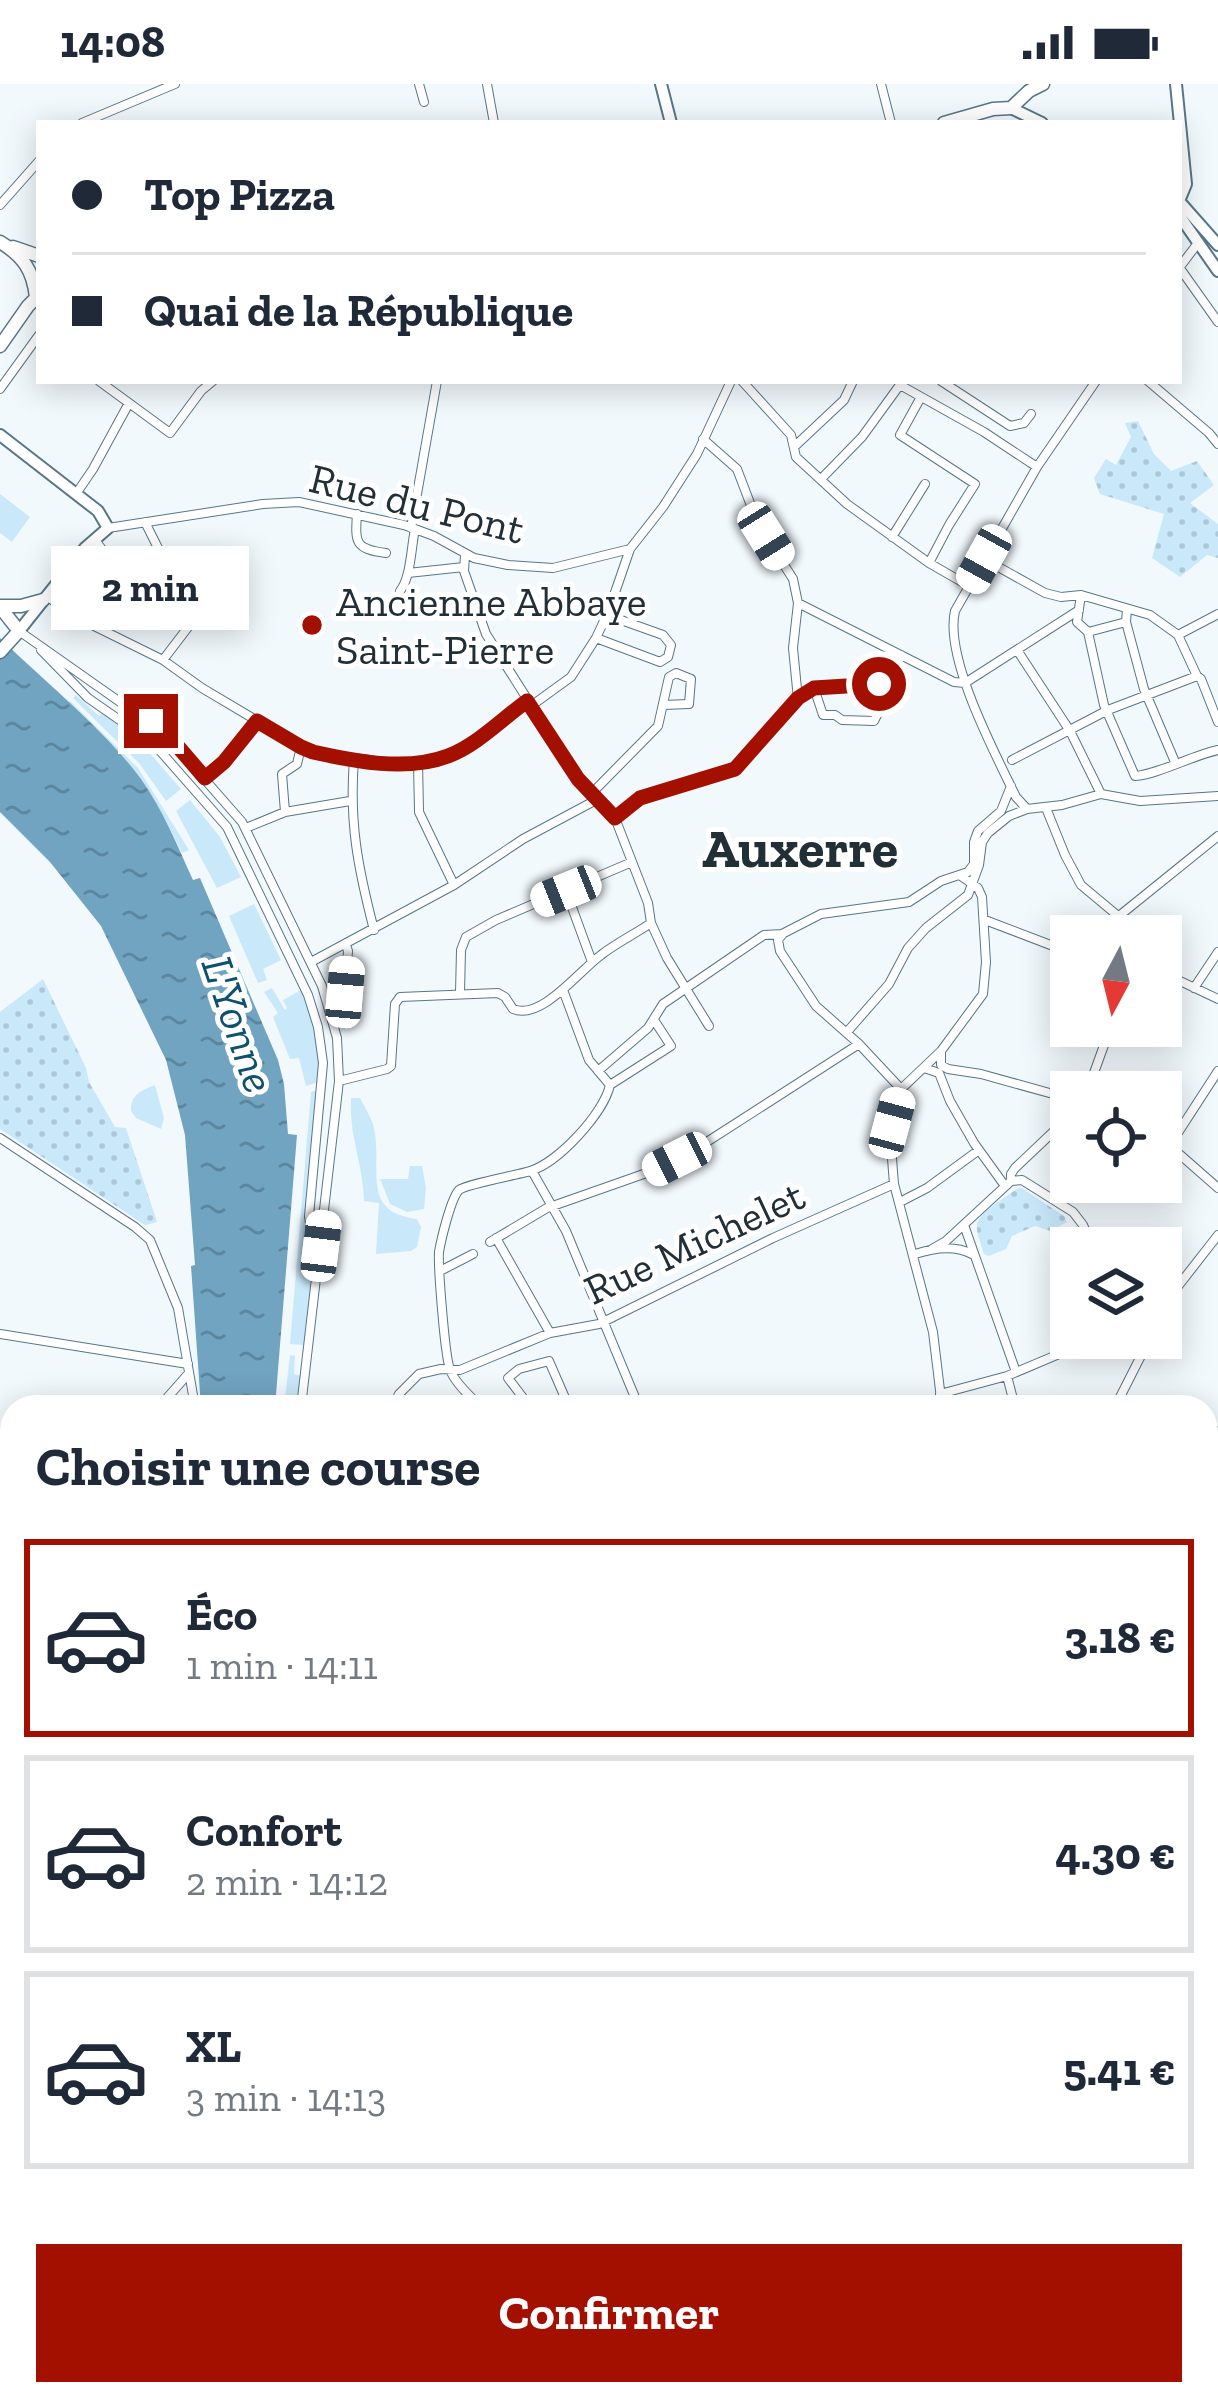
<!DOCTYPE html>
<html lang="fr">
<meta charset="utf-8">
<style>
:root{--surface:#fff;--page:#f2f2f3;--text:#1f2937;--muted:#747a83;--line:#e0e1e3;--accent:#a41000}
body{margin:0;font-family:"Zilla Slab",serif;background:var(--page);color:var(--text);height:100vh;display:flex;flex-direction:column;font-size:45px;white-space:nowrap}
*{box-sizing:border-box;margin:0}
p{font-size:39px;color:var(--muted)}
.icon{flex:none;width:66px;height:66px;fill:none;stroke:currentColor;stroke-width:2;stroke-linecap:round;stroke-linejoin:round}
.map{position:relative;flex:1;overflow:hidden}
.drawer{position:absolute;left:0px;top:1311px;width:1218px;height:1011px;display:flex;flex-direction:column;background:var(--surface);border-radius:36px 36px 0 0;box-shadow:0 6px 30px #0003}
.drawer>*{flex:none}
.hud{position:absolute;left:36px;top:36px;width:1146px;height:264px;border-radius:0px;box-shadow:0 6px 30px #0003;display:grid;align-content:center;height:264px;padding:0 36px;background:var(--surface)}
.needle{width:78px;rotate:187deg}
.tools{position:absolute;left:1050px;top:831px;display:grid;gap:24px}
.tools a{display:grid;place-items:center;width:132px;height:132px;border-radius:0px;background:var(--surface);box-shadow:0 6px 30px #0003;font-size:60px}
.end{position:absolute;width:54px;height:54px;margin:-27px;border:15px solid #a41000;background:#fff;box-shadow:0 0 0 6px #fff}
.from{border-radius:50%}
.bubble{position:absolute;height:84px;border-radius:0px;background:var(--surface);box-shadow:0 6px 30px #0003;font-size:39px;font-weight:700;line-height:84px;text-align:center}
.car{position:absolute;width:36px;height:72px;margin:-36px -18px;border-radius:15px;box-shadow:0 0 9px 3px #0007;background:linear-gradient(#fff 24%,#345 0 40%,#fff 0 76%,#345 0 86%,#fff 0)}
.hud b{display:flex;align-items:center;gap:42px;height:114px;font-size:45px}
.hud b+b{border-top:3px solid var(--line)}
.hud i{width:30px;height:30px;background:var(--text)}
ul{padding:0;list-style:none}
li{display:flex;align-items:center;gap:36px;height:198px;margin:0 24px 18px;padding:0 12px;border:6px solid var(--line);border-radius:0px}
li div{flex:1}
li b{display:block;font-size:45px}
li em{font-style:normal;font-weight:700}
li.on{border-color:var(--accent)}
li>.icon{width:108px;height:108px;stroke-width:1.5}
h2{padding:0 36px;font-size:54px;line-height:144px}
.button{display:flex;gap:24px;margin-top:auto;padding:24px 36px}
.button a{flex:1;height:138px;border-radius:0px;background:var(--accent);color:#fff;font-size:48px;font-weight:700;line-height:138px;text-align:center}
.status{display:flex;justify-content:space-between;align-items:center;height:84px;padding:0 60px;background:var(--surface);direction:ltr}
.status svg{height:33px;fill:currentColor}
.map>svg:first-child{display:block}
.grass{fill:#c9e8fa}
.park{fill:url(#park-dots)}
.water{fill:url(#water-ripples)}
.lines{fill:none;stroke-linecap:round;stroke-linejoin:round}
.street-casing{stroke:#587688;stroke-width:10}
.secondary-casing{stroke:#587688;stroke-width:14}
.primary-casing{stroke:#587688;stroke-width:15}
.street{stroke:#fff;stroke-width:8}
.secondary{stroke:#fff;stroke-width:10}
.primary{stroke:#fff;stroke-width:12}
.route{stroke:#a41000;stroke-width:15}
.poi-dot{fill:#a41000;stroke:#fff;stroke-width:4.5}
.labels{text-anchor:middle;stroke-width:10;stroke-linejoin:round;paint-order:stroke}
.street-label{font-size:42px;fill:#222f36;stroke:#fff}
.poi-label{font-size:42px;fill:#222f36;stroke:#fff;text-anchor:start}
.water-label{font-size:45px;font-style:italic;fill:#0e516e;stroke:#fff}
.district-label{font-size:54px;font-weight:bold;fill:#222f36;stroke:#fff}
</style>
<div class="status"><b>14:08</b><svg viewBox="0 0 49 12"><path d="M0 12V9h3v3zM5 12V6h3v6zM10 12V3h3v9zM15 12V0h3v12zM26 1h20v11H26zM47 4h2v5h-2z"/></svg></div>
<div class="map">
<svg width="1218" height="2320" viewBox="0 0 1218 2320">
<defs>
<pattern id="park-dots" width="8" height="8" patternUnits="userSpaceOnUse" patternTransform="scale(3)"><rect width="8" height="8" fill="#c9e8fa"/><path d="M2 2h.1M6 6h.1" fill="none" stroke="#acc7d7" stroke-width="1.8" stroke-linecap="round"/></pattern>
<pattern id="water-ripples" width="26" height="14" patternUnits="userSpaceOnUse" patternTransform="scale(3)"><rect width="26" height="14" fill="#71a4c1"/><path d="M2 4q2-2 4 0t4 0M15 11q2-2 4 0t4 0" fill="none" stroke="#5c869e"/></pattern>
</defs>
<rect width="100%" height="100%" fill="#f2f9fd"/>
<!-- grass -->
<path class="grass" d="M0,410L30,433L12,458L0,449Z
M76,611L99,632L103,629L124,643L125,649L147,666L181,705L166,717L139,679L73,614Z
M70,617L138,684L189,766L182,769C165,735 148,700 122,672C105,654 86,637 68,619Z
M190,716L220,753L241,793L217,804L176,727Z
M254,820L281,876L263,885L267,896L258,899L229,832Z
M272,904L285,926L287,924L283,916L303,905L318,953L319,998L306,1002L299,974L290,975L273,933L278,929L264,908Z
M155,1001L164,1034L161,1045L136,1034L131,1027C130,1011 142,1006 155,1001Z
M319,1006L306,1131L314,1178L304,1261L290,1260L311,1008Z
M351,1014H360C366,1026 374,1037 375,1050C381,1089 362,1128 417,1135L421,1143L417,1163L411,1167L376,1170L379,1119L364,1117C363,1079 349,1053 351,1014Z
M410,1082H422L426,1104L424,1125L407,1128L390,1120L380,1095H408Z
M290,1271L295,1272L294,1290L301,1292L298,1323H284Z"/>
<!-- park -->
<path class="park" d="M1138,337L1154,370L1171,387L1197,377L1214,401L1190,419L1218,440V474L1207,471L1180,493L1152,474L1164,430L1100,410L1094,394L1106,375L1116,381L1131,353L1125,339Z
M43,895L86,984L89,998L115,1043L126,1044L157,1138L145,1141L0,1045V928Z
M1020,1103L1064,1132L1067,1138L1050,1147L1035,1142L1012,1152L1006,1165L989,1172L984,1170C982,1162 974,1146 978,1138C982,1127 1010,1110 1020,1103Z
M0,1585L12,1589V1697L0,1693Z"/>
<!-- water -->
<path class="water" d="M0,554C44,597 105,646 141,695C163,726 177,761 193,796L200,794L278,976L284,1000L288,1050L297,1051L275,1323H201L191,1182L195,1181L185,1051L166,976L101,842L50,778L0,728Z
M12,1934V2180L4,2179L0,2181V1969Z
M12,2233V2310H72L70,2320H0Z"/>
<g class="lines">
<!-- street casing -->
<g class="street-casing">
<path id="street" d="M419,0L424,18
M487,0L494,39
M881,0L891,39
M82,39L175,0
M0,121L39,77
M1179,183L1218,238
M1179,184L1198,159
M99,297L170,349L201,307L213,297
M742,297L791,351L796,373L847,420L929,479L969,502
M941,297L1010,342L1024,339L1031,330
M1148,297L1209,349L1218,360
M900,301L984,348L1037,383
M0,305L39,251
M921,313L900,351L975,400L949,441L929,479
M703,355L737,385L758,440L793,495L798,519L954,598L965,599
M794,363L844,316L853,297
M821,395L862,353L902,298
M76,410L93,385L129,319
M357,430C355,459 355,465 386,469
M145,438L191,530L192,538L163,576
M108,444L263,420L299,418L404,441L434,452L474,474L508,481L553,484L630,465
M411,444L437,297
M892,453L925,400
M95,456L144,522
M465,471L464,487L486,550L578,695L615,734L648,819L651,839L667,874L709,942
M984,475L1045,509L1061,513L1081,511L1150,531L1178,551L1197,592L1201,595L1218,638
M408,489L464,483
M400,507C411,493 411,464 415,445
M1081,511L1077,538L1088,548L1126,538L1127,525
M46,512L86,538L163,576L202,604L301,663L325,670L398,680L446,673L470,660L528,617
M1126,538L1144,605L1175,678
M19,547L164,649L242,738L322,902L337,954L339,997L301,1323
M1088,548L1104,621L1135,692C1159,690 1191,672 1218,666
M1178,551L1218,530
M596,554L660,578L668,573L671,561L663,551L607,531
M41,566L88,614L154,660L227,743L308,911L318,943L323,979L309,1132L316,1180
M1017,566L1070,647L1101,710
M965,599L1079,526
M814,604L823,631H835L842,636L874,637L879,627V600L901,571
M798,615L793,564L798,519
M531,622L571,593L596,554L609,526L630,465L663,423L697,370L731,297
M354,675C349,739 358,784 374,846
M1012,676L1108,626L1197,592
M418,678L419,728L454,801
M205,694L225,678L257,636
M592,709L658,642L669,593L676,589L691,595L689,620L663,621
M1046,724L1065,771L1081,801L1142,852
M1027,725L1016,713C995,669 944,574 955,527L1037,383L1096,297
M285,728L282,690L297,680L301,663
M615,734L641,714L735,685L798,615L814,604L879,600
M246,744L285,728L350,717
M566,807L592,878
M1119,832L1218,752
M985,836L1061,865
M782,851L778,856L780,867L816,922L859,960L901,1005
M311,878L454,801L523,755L598,715
M1161,888L1218,915
M1194,904L1218,868
M563,906L589,976L610,1001
M345,908L348,867L346,861
M460,909L461,866L466,853L496,836L632,778
M847,948L889,900L908,864L926,844L968,811L979,781L982,758L988,749L1009,732L1027,725L1062,721L1101,710L1140,717L1218,712
M941,968V981L948,985L981,990L1071,1015
M924,984L939,989L950,1017L974,1059L1005,1102
M598,987L648,944L663,920L764,851L782,850L821,830L909,818L941,797L968,788L974,780V758L978,747L1001,727L1011,702
M339,997L387,985L391,982L395,920L400,913L498,909L505,913L513,925C541,937 579,887 601,871C616,859 635,850 651,839
M610,1001L671,962L654,936
M1087,1008L1111,942
M0,1054L135,1143L150,1156L178,1224L195,1323
M1161,1054L1218,1104
M1170,1061L1218,987
M532,1087L566,1147L639,1323
M1011,1097V1090L1015,1084L1071,1031
M900,1118L927,1104L979,1066
M964,1141L1016,1288
M496,1154L550,1249
M490,1158L547,1124L655,1086L699,1063L859,960
M932,1165L946,1157L1011,1097L1022,1096L1073,1128L1083,1141L1093,1164
M915,1170C933,1164 955,1161 972,1170
M440,1187L473,1170
M1161,1224L1218,1151
M0,1250L188,1280
M1007,1292L1015,1323
M940,1310L1007,1292L1097,1254
M159,1323L189,1289
M393,1323L399,1310L419,1290L441,1285L460,1286L550,1249L599,1240L773,1154L894,1100
M481,1323C471,1313 457,1301 451,1288C445,1278 438,1182 439,1168C441,1156 451,1114 459,1106C466,1100 518,1091 530,1087C558,1079 604,1029 610,1001
M530,1323L508,1294L519,1285L549,1277L569,1323
M942,1323L933,1248L894,1100L890,1049L901,1005L941,967L983,910L986,878L982,813L978,804L961,792
M1115,1323L1150,1254
M0,1489L12,1476
M1206,1552L1218,1545
M1206,1582L1218,1591
M0,1927L12,1893
M383,2310L424,2315
M423,2310L425,2315L462,2320
M1144,2316L1185,2320
M123,2320L126,2310
M472,2320L476,2310"/>
</g>
<!-- secondary casing -->
<g class="secondary-casing">
<path id="secondary" d="M661,0L671,39
M1176,0L1186,100L1179,117
M1011,24L1042,39
M1179,117L1218,161
M1179,131L1218,187
M0,351L98,427L108,444L85,464L19,547
M1206,1366L1218,1349
M0,1534H12
M0,1558L12,1562
M1206,2170L1218,2152
M680,2310L693,2320
M1143,2310L1145,2320
M1030,2320L1055,2310"/>
</g>
<!-- primary casing -->
<g class="primary-casing">
<path id="primary" d="M944,39L993,25L1011,24L1029,7L1043,0
M0,158C23,172 33,186 36,213
M13,163L39,172
M0,262L28,222L39,211
M0,522H21L43,516
M0,523L19,547L0,568"/>
</g>
<!-- street -->
<use href="#street" class="street"/>
<!-- secondary -->
<use href="#secondary" class="secondary"/>
<!-- primary -->
<use href="#primary" class="primary"/>
</g>
<g class="lines">
<!-- route -->
<path class="route" d="M151,637L174,658L205,694L224,678L257,637L301,663L313,668C354,677 406,688 448,672C477,661 502,635 527,617L578,695L615,734L640,714L735,685L798,614L814,604L879,600"/>
</g>
<!-- markers -->
<circle class="poi-dot" cx="312" cy="541" r="12"/>
<g class="labels">
<!-- street labels -->
<g class="street-label">
<text transform="translate(417 419) rotate(14)" y="15">Rue du Pont</text>
<text transform="translate(694 1158) rotate(-25)" y="15">Rue Michelet</text>
</g>
<!-- poi labels -->
<g class="poi-label">
<text x="336" y="532">Ancienne Abbaye<tspan x="336" dy="48">Saint-Pierre</tspan></text>
</g>
<!-- water labels -->
<g class="water-label">
<text transform="translate(239 940) rotate(71)" y="16">L'Yonne</text>
</g>
<!-- district labels -->
<g class="district-label">
<text x="800" y="783">Auxerre</text>
</g>
</g>
</svg>
<div class="tools">
<a><svg class="needle" viewBox="-14 -14 28 28"><path d="M0-13l5 13h-10z" fill="#e53935"/><path d="M0 13l5-13h-10z" fill="#747a83"/></svg></a>
<a><svg class="icon" aria-label="locate" viewBox="0 0 24 24"><circle cx="12" cy="12" r="6"/><path d="M12 2v4M12 18v4M2 12h4M18 12h4"/></svg></a>
<a><svg class="icon" aria-label="layers" viewBox="0 0 24 24"><path d="M12 4l9 5-9 5-9-5zM3 14l9 5 9-5"/></svg></a>
</div>
<i class="end from" style="left:879px;top:600px"></i>
<i class="end" style="left:151px;top:637px"></i>
<div class="bubble" style="left:51px;top:462px;width:198px">2 min</div>
<i class="car" style="left:766px;top:452px;rotate:148deg"></i>
<i class="car" style="left:984px;top:475px;rotate:209deg"></i>
<i class="car" style="left:566px;top:807px;rotate:248deg"></i>
<i class="car" style="left:345px;top:908px;rotate:5deg"></i>
<i class="car" style="left:892px;top:1039px;rotate:15deg"></i>
<i class="car" style="left:677px;top:1075px;rotate:243deg"></i>
<i class="car" style="left:321px;top:1162px;rotate:7deg"></i>
<div class="hud">
<b><i class="from"></i>Top Pizza</b>
<b><i></i>Quai de la République</b>
</div>
<section class="drawer">
<h2>Choisir une course</h2>
<ul>
<li class="on"><svg class="icon" aria-label="car" viewBox="0 0 24 24"><path d="M5 17H2v-5l4-1 3-4h7l3 4 3 1v5h-3M9 17h6M6 11h13"/><circle cx="7" cy="17" r="2"/><circle cx="17" cy="17" r="2"/></svg><div><b>Éco</b><p>1 min · 14:11</p></div><em>3.18 €</em></li>
<li><svg class="icon" aria-label="car" viewBox="0 0 24 24"><path d="M5 17H2v-5l4-1 3-4h7l3 4 3 1v5h-3M9 17h6M6 11h13"/><circle cx="7" cy="17" r="2"/><circle cx="17" cy="17" r="2"/></svg><div><b>Confort</b><p>2 min · 14:12</p></div><em>4.30 €</em></li>
<li><svg class="icon" aria-label="car" viewBox="0 0 24 24"><path d="M5 17H2v-5l4-1 3-4h7l3 4 3 1v5h-3M9 17h6M6 11h13"/><circle cx="7" cy="17" r="2"/><circle cx="17" cy="17" r="2"/></svg><div><b>XL</b><p>3 min · 14:13</p></div><em>5.41 €</em></li>
</ul>
<div class="button"><a>Confirmer</a></div>
</section>
</div>
